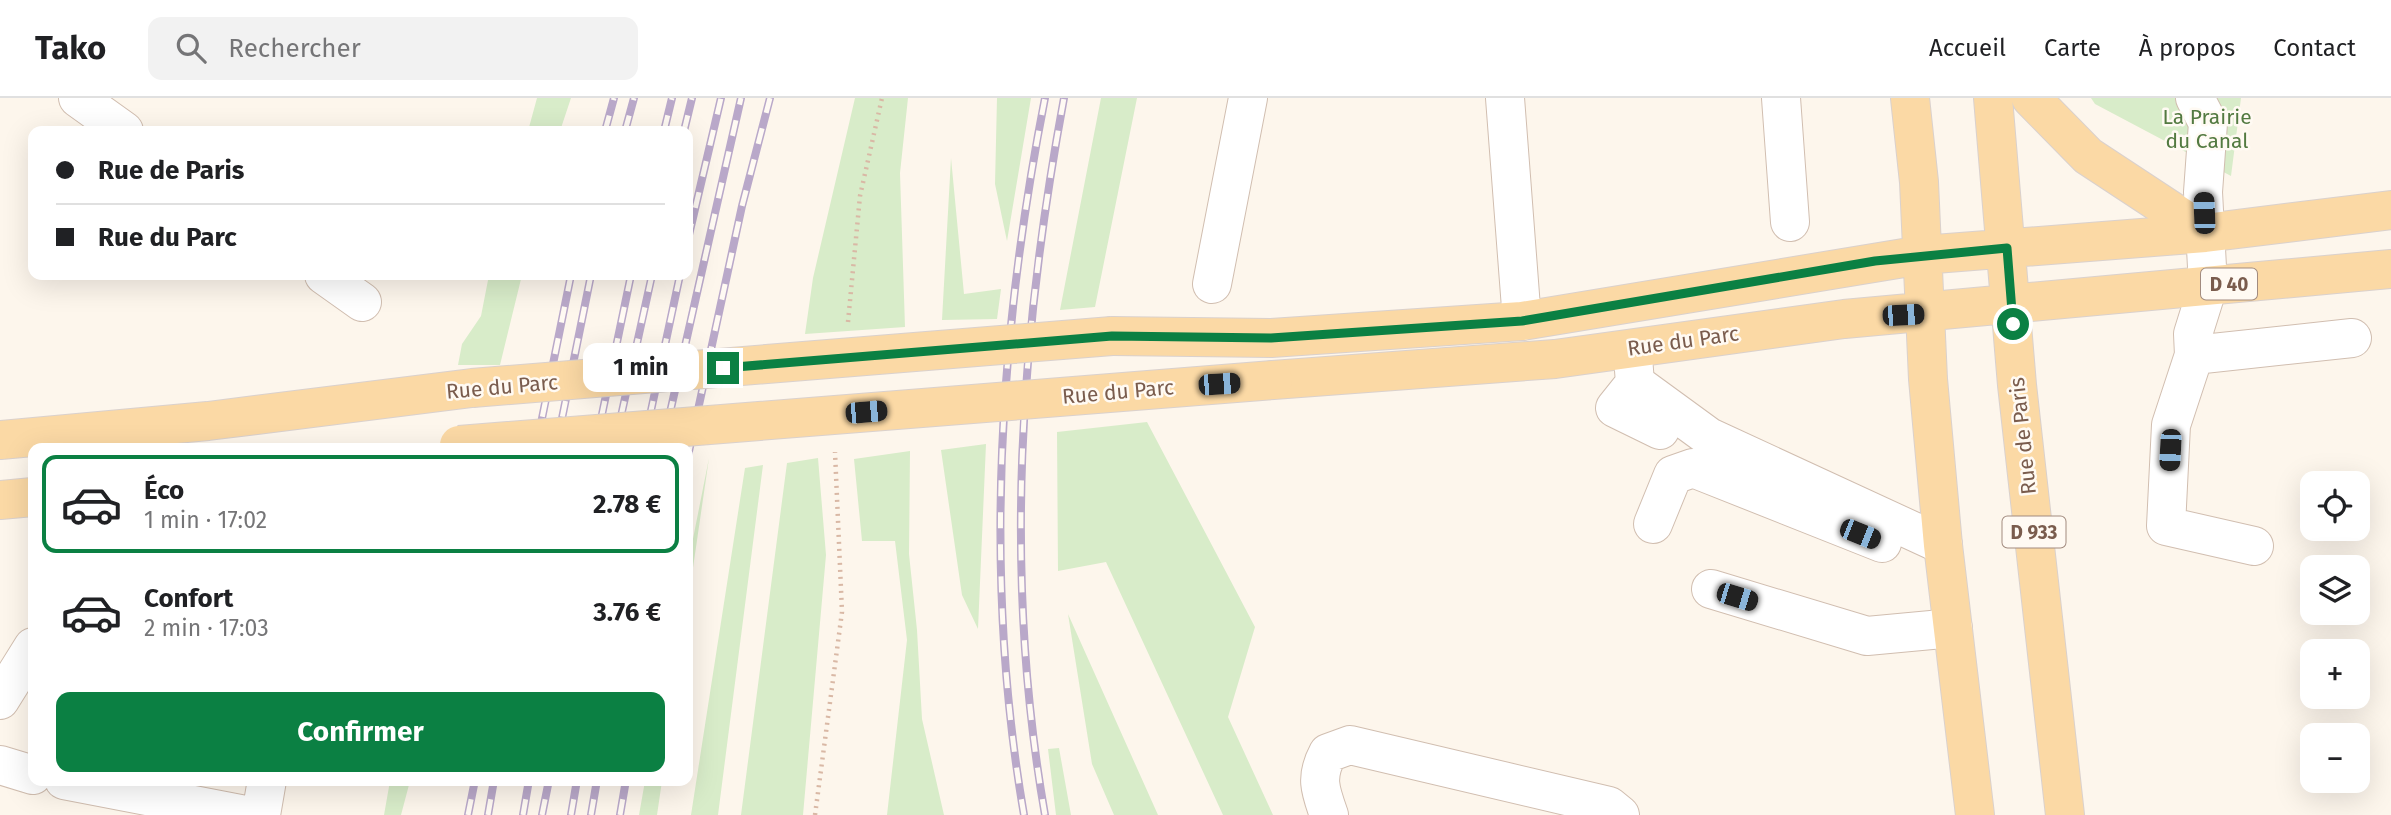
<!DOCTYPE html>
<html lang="fr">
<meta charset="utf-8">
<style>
:root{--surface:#fff;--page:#f2f2f2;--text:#202124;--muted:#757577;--line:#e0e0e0;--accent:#0b8043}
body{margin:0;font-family:"Fira Sans",sans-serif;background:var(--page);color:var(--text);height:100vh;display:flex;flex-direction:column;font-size:26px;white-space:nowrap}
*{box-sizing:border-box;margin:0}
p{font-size:23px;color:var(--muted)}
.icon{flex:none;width:38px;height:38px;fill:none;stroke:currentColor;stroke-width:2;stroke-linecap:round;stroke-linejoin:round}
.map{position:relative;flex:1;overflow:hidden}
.sheet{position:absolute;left:28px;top:345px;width:665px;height:343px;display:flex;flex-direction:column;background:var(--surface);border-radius:14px;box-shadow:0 7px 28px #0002}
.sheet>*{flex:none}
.hud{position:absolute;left:28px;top:28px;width:665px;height:154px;border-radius:14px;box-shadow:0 7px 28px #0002;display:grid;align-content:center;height:154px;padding:0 28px;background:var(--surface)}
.controls{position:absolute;left:2300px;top:373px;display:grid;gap:14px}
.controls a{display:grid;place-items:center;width:70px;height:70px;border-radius:14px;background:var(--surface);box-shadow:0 7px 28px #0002;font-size:35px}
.end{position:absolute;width:32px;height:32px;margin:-16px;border:9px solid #0b8043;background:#fff;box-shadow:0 0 0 4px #fff}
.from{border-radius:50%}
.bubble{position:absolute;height:49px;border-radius:14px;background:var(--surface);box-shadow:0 7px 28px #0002;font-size:23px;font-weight:700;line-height:49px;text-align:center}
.car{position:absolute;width:21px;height:42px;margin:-21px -10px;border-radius:9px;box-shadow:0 0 5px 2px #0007;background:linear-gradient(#222 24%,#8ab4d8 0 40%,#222 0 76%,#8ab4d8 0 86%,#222 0)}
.hud b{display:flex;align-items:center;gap:24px;height:66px;font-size:26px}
.hud b+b{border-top:2px solid var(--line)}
.hud i{width:18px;height:18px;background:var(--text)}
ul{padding:12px 0 0;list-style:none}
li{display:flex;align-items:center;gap:21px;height:98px;margin:0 14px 10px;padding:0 14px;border:4px solid transparent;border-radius:14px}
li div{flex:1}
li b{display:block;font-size:26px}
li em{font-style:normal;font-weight:700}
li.on{border-color:var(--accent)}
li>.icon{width:63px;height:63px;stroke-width:1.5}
.action{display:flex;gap:14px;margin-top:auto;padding:14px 28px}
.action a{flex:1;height:80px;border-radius:14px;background:var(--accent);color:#fff;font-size:28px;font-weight:700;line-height:80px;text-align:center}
header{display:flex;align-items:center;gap:42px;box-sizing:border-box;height:98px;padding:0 35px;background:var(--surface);border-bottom:2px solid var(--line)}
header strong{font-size:33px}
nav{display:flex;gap:38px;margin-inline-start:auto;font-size:24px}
.search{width:490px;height:63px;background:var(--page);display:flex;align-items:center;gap:18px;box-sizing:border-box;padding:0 24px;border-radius:14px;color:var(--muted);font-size:26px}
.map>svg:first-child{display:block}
.green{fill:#d8ecc9}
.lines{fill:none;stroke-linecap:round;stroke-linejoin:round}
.minor-casing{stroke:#d1beb0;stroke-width:40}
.major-casing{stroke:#dad1cd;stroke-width:40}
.path{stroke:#d9b8a5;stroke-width:4.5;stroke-dasharray:2 5;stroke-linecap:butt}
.minor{stroke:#fff;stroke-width:38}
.major{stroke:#fbd9a5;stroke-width:38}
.rail-casing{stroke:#b9a8c9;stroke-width:8}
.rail{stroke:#fffaf3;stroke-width:5;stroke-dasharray:16;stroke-linecap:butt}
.major-bridge-casing{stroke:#dad1cd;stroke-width:40;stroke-linecap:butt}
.major-bridge{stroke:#fbd9a5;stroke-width:38}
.route{stroke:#0b8043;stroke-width:9}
.labels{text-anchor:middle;stroke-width:5;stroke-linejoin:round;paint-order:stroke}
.shield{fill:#fffaf3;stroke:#a28b7f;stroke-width:2}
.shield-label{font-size:19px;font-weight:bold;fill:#7a5c4d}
.park-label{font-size:21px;fill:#537a41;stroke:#fffaf3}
.street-label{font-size:21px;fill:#7a5c4d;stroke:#fffaf3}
</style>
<header>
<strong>Tako</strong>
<div class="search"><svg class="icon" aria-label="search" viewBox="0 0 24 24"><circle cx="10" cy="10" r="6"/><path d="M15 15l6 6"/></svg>Rechercher</div>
<nav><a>Accueil</a><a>Carte</a><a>À propos</a><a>Contact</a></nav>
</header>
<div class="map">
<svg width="2391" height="717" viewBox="0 0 2391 717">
<rect width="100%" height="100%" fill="#fdf6ec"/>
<!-- green -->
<path class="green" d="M537,0H571L560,33H528Z
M855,0H908L900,75L905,229L805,236L813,180Z
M997,0H1031L1007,143L995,86Z
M1101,0H1137L1095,209L1060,212Z
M2091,0H2241L2231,78L2095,6Z
M951,60L964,196L1001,191L997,221L942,222Z
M489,177H522L500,267H458L462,246L481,218Z
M1147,324L1255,529L1228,619L1273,717H1223L1106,464L1058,473L1057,334Z
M986,346L978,531L962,497L941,352Z
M910,353L909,456L917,532L922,621L944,717H887L907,542L895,443H862L854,361Z
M709,360L688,504V466Z
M818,360L826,457L803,717H741L787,365Z
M763,367L718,717H691L745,370Z
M1068,516L1158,717H1114L1092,666Z
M1059,650L1071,717H1056L1048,651Z
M390,683H410L401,717H384Z
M645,683H662L657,717H639Z"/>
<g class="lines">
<!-- minor casing -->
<g class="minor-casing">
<path id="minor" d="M78,0L124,33
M1505,0L1522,223
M1781,0L1790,124
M2195,0L2208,25L2203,94L2208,188L2193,236L2194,257L2171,327L2166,428L2254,448
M324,177L362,204
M1212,186L1248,0
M2194,257L2352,240
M1633,259L1635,285L1615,310L1660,332
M1635,285L1709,339L1943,447
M1653,426L1673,377L1693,370L1882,445
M1711,491L1867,538L1953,530
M0,602L33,549
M0,667L33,677
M64,682L245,717
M261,717L267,682
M1329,717C1320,692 1315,679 1328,655L1350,647L1609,708L1620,717"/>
</g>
<!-- major casing -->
<g class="major-casing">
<path id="major" d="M1910,0L1919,84L1928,281L1943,447L1975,717
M1993,0L2017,287L2065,717
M2031,0L2088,58L2205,135
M1112,238L1271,240L1522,223L1922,157L2205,135L2391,112
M1273,282L1555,261L1844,221L2391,171
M0,342L208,323L472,290
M0,402L33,399"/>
</g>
<!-- path -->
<path class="path" d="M848,224L860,98L882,0
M815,717L842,514L835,354"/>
<!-- minor -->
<use href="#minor" class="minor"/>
<!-- major -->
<use href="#major" class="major"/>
<!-- rail casing -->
<g class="rail-casing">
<path id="rail" d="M605,33L614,0
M625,33L634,0
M664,33L672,0
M684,33L692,0
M688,141L721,0
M536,350L571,177
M556,350L591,177
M595,350L631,177
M614,350L652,177
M643,350L680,177
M662,350L741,0
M688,358L742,108L770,0
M468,717L475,682
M488,717L494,682
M523,717L529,682
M542,717L549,682
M571,717L577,682
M591,717L597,682
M620,717L626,682
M1024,717C983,480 999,235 1045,0
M1045,717C1003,477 1020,238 1064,0"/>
</g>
<!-- rail -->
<use href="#rail" class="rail"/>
<!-- major-bridge casing -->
<g class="major-bridge-casing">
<path id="major-bridge" d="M472,290L1112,238
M459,347L1273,282"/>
</g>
<!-- major-bridge -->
<use href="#major-bridge" class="major-bridge"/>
</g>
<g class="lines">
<!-- route -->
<path class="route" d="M723,270L1112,238L1271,240L1522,223L1875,163L2007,150L2013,226"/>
</g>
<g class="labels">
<!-- shield labels -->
<g class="shield">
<rect x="2201" y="170.5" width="56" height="31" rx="5"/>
<rect x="2002.5" y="418.5" width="63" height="31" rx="5"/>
</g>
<g class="shield-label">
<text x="2229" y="193">D 40</text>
<text x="2034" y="441">D 933</text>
</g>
<!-- park labels -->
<g class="park-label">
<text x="2207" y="26">La Prairie<tspan x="2207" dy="24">du Canal</tspan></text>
</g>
<!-- street labels -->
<g class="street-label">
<text transform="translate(1683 243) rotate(-8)" y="7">Rue du Parc</text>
<text transform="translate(502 289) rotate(-5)" y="7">Rue du Parc</text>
<text transform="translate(1118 294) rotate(-5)" y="7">Rue du Parc</text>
<text transform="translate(2023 338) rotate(-96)" y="7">Rue de Paris</text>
</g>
</g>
</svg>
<div class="controls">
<a><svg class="icon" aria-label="locate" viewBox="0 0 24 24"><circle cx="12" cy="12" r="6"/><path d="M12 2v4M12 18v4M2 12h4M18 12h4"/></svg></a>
<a><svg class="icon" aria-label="layers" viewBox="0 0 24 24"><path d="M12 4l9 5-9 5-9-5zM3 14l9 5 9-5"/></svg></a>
<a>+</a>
<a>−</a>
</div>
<i class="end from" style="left:2013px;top:226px"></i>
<i class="end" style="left:723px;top:270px"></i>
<div class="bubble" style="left:583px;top:245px;width:116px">1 min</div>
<i class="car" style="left:2204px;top:115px;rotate:358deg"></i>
<i class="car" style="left:1903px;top:217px;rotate:87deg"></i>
<i class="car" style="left:1219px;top:286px;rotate:86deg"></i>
<i class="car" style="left:866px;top:314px;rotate:85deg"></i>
<i class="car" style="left:2170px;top:352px;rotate:183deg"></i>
<i class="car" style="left:1860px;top:436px;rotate:112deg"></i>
<i class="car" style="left:1737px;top:499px;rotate:107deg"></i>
<div class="hud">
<b><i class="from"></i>Rue de Paris</b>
<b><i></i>Rue du Parc</b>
</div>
<section class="sheet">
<ul>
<li class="on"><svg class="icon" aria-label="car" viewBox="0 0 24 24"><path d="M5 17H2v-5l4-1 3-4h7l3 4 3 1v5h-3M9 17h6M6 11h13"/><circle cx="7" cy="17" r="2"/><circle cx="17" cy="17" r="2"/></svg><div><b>Éco</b><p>1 min · 17:02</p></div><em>2.78 €</em></li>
<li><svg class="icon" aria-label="car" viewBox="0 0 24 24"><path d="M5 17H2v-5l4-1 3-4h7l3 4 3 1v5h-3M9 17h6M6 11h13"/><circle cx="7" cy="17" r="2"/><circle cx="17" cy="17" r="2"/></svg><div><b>Confort</b><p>2 min · 17:03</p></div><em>3.76 €</em></li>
</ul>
<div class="action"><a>Confirmer</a></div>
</section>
</div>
